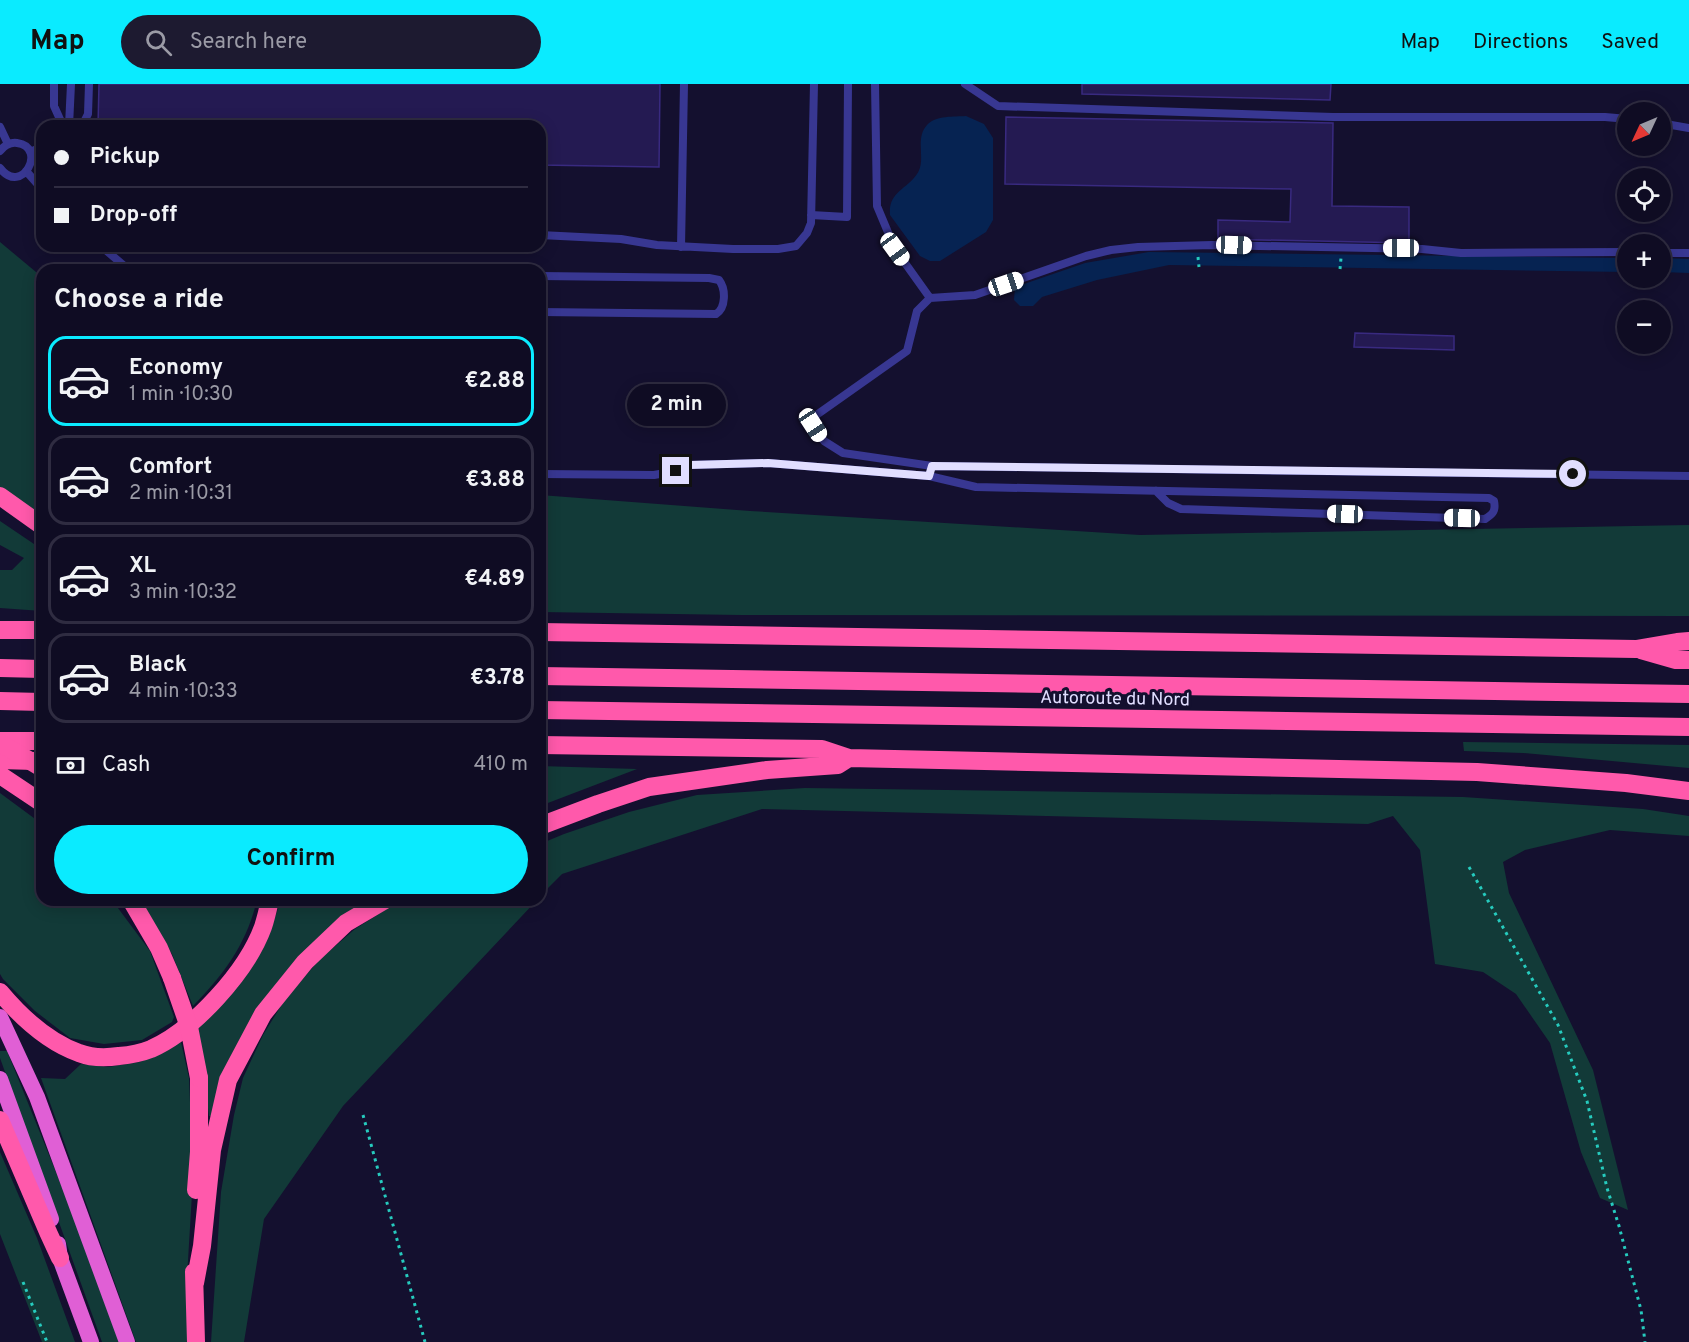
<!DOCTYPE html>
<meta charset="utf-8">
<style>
:root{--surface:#0f0c23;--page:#1d1a30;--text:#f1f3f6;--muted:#9b9ba6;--line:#2f2c41;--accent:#0aebff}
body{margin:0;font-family:Overpass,sans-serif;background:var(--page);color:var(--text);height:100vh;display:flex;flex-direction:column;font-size:22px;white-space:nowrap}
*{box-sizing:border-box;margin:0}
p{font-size:20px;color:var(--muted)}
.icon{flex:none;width:33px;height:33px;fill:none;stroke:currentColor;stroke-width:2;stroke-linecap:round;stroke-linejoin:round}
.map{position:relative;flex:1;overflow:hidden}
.panel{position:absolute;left:36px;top:180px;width:510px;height:642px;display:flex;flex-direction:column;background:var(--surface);border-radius:18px;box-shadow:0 3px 15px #0003,0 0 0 2px var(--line)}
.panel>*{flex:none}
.hud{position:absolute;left:36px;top:36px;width:510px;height:132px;border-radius:18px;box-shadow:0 3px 15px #0003,0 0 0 2px var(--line);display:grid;align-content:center;height:132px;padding:0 18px;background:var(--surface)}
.needle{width:39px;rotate:226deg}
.controls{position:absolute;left:1617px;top:18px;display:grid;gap:12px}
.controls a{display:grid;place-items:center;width:54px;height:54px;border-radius:50%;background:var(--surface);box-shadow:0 3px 15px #0003,0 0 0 2px var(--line);font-size:30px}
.end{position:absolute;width:27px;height:27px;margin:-14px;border:8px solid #e1deff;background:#111;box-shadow:0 0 0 3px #111}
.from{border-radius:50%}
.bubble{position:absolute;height:42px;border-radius:21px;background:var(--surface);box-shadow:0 3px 15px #0003,0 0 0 2px var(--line);font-size:20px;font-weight:700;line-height:42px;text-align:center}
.car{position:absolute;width:18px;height:36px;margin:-18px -9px;border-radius:8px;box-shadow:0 0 4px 2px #0007;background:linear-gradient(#fff 24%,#345 0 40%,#fff 0 76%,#345 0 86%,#fff 0)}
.hud b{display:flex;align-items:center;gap:21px;height:57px;font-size:22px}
.hud b+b{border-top:2px solid var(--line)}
.hud i{width:15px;height:15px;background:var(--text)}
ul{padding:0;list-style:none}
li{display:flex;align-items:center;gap:18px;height:90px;margin:0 12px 9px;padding:0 6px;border:3px solid var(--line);border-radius:18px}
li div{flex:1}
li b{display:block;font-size:22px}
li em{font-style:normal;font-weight:700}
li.on{border-color:var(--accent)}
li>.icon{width:54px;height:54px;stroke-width:1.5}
h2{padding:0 18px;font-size:27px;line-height:72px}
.pay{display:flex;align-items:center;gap:15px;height:66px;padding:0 18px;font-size:22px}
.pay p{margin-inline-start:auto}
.cta{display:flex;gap:12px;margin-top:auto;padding:12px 18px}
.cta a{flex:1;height:69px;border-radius:36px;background:var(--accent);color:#111;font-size:24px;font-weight:700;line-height:69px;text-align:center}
header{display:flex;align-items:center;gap:36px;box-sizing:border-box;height:84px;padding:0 30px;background:var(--accent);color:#111}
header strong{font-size:28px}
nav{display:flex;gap:33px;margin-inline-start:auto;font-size:21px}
.search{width:420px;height:54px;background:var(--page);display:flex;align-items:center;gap:15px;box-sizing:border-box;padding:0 21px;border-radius:33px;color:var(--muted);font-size:22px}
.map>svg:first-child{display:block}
.green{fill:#123a38}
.water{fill:#062352}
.building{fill:#241a52;stroke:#392a80;stroke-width:1.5}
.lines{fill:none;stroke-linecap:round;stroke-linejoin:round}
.path{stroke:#26cbbe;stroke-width:3;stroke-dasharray:3 4.5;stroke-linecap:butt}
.service{stroke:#383792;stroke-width:8}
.trunk{stroke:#e05fd5;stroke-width:16}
.motorway{stroke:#ff59ab;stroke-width:18}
.motorway-bridge{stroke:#ff59ab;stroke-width:18}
.route{stroke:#e1deff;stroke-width:8}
.labels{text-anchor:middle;stroke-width:6;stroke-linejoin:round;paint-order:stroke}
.street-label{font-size:18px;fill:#e1deff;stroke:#14102f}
</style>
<header>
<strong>Map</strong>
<div class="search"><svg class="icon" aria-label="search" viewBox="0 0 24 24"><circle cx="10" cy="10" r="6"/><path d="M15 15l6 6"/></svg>Search here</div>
<nav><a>Map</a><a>Directions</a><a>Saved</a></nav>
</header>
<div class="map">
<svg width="1689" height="1258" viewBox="0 0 1689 1258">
<rect width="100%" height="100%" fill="#14102f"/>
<!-- green -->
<path class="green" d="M0,158L42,193V431L26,423L0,407Z
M540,411L750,427L1140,451L1689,441V532L741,531L540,528Z
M0,437L34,460L42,463V527L0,524V486H12L24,474L0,461Z
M1463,658L1689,661V684L1523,669L1464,667Z
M540,682L637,685L540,722Z
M805,704L1463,713L1643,725L1689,732V752L1610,746L1525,766L1503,778L1509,809L1593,986L1628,1126L1600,1114L1581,1068L1550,959L1516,910L1483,888L1435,880L1420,766L1393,732L1368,740L762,725L562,790L540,812V760L564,750L629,728L697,711Z
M0,709L42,740V816H112L150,867L174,933L172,938L142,956L104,960L70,954L35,927L3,895L0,890Z
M141,816H257C246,861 224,890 193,922L172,870Z
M281,816H369L311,862L279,896L252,934L215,1033L209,1032L198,944L268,853Z
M401,816H537L343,1022L264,1135L244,1258H211L221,1108L234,1031L243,994L263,951L284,917L319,876L355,845Z
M181,958L189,994L193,1093L186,1210L188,1258H136L41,994L65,995L81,980L108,983L140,978Z
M0,967H7L66,1113L119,1258H102L0,974Z
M0,1068L37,1154L75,1258H42L0,1150Z"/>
<!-- water -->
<path class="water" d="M966,32L984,40L993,54V136L986,148L940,177H930L920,172L890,131C888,108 906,106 917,90C927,76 914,55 927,41C936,31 954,33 966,32Z
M1149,168L1627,174V188L1169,181L1097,196L1042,213L1033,222H1020L1014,216L1015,203L1085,179Z
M1661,174L1689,175V189L1661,188Z"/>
<!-- building -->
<path class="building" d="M99,0H660L659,83L540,81V42H98Z
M1082,0H1331L1330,16L1082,10Z
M1006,33L1333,39L1332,122L1409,123V159L1218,155V136L1290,138L1291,105L1005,100Z
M1355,249L1454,252V266L1354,263Z"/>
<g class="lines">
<!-- path -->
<path class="path" d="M1198,173L1199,183
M1340,185L1341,174
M1469,783L1558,941L1587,1017L1607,1104L1619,1142L1641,1226L1645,1258
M363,1031L425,1258
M23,1198L47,1258"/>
<!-- service -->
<path class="service" d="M54,0V22L63,42
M875,0L877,122L895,165L930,214L917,227L907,267L815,332L813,341L824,357L843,369L932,382L1689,392
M965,0L998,22L1333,33H1605L1628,35
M1660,39L1689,44
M69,42L71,0
M82,42L88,30L89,0
M0,43L8,60
M0,67C4,62 9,58 17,59C48,63 22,113 0,84
M30,68L42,63
M26,87L42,105
M811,131L847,133L848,0
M540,151L621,155L657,161L733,165H778L796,162L807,149L811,139L814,0
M101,162L129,186
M681,163L684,0
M1660,169H1689
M540,192L709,194L719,196C726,205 726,224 716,230L540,228
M930,214L975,211L1086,172L1111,166L1138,163L1212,161L1422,165L1461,169L1628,168
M540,390L654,391L676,387L689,381L768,379L929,392L930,389
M929,392L976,403L1489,414L1494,417C1496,427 1493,430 1485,435L1181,425L1168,419L1156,407"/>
<!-- trunk -->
<path class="trunk" d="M0,933L37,1013L127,1258
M0,995L51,1135
M58,1160L60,1174L91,1258"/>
<!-- motorway -->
<path class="motorway" d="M0,412L42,442
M0,546H42
M540,548L1636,565L1677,558L1689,557
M1641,566L1676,576H1689
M0,584L42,585
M540,592L1689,610
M0,617L42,618
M540,626L1689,643
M0,657H42
M540,661L822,665L849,674L1477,688L1626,699L1689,707
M0,676L34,677
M0,691L42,719
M540,742L598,720L649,703L767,686L838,681L849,674
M131,816L159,864L172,894
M0,908C21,933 48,958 79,969C92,974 106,974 119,972C130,971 141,969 151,965C194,946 247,887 263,843C266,834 268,825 270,816
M0,1036L48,1148L60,1174
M196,1106L199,1068V994
M194,1188L196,1258
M195,1199L202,1162L212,1066L228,996L263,930L305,878L346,839L385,816"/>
<!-- motorway-bridge -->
<path class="motorway-bridge" d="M0,659L42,684
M172,894L189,943L199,994"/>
</g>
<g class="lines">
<!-- route -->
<path class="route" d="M676,387L689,381L768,379L929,392L932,382L1573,390"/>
</g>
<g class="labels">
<!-- street labels -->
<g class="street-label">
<text transform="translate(1115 614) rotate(1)" y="6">Autoroute du Nord</text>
</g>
</g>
</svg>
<div class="controls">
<a><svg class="needle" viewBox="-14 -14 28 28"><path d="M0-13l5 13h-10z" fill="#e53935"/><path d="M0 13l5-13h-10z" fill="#9b9ba6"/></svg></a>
<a><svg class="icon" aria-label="locate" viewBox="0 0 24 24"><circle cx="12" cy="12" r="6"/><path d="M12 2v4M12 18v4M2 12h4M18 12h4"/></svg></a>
<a>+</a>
<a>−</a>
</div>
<i class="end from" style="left:1573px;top:390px"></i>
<i class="end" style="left:676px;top:387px"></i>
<div class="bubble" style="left:627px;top:300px;width:99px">2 min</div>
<i class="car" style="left:1234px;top:161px;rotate:92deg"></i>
<i class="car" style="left:1401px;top:164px;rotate:270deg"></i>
<i class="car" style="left:895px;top:165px;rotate:144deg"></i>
<i class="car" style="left:1006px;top:200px;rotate:71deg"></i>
<i class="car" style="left:813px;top:341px;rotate:147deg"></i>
<i class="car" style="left:1345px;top:430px;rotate:272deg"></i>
<i class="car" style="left:1462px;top:434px;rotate:271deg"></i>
<div class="hud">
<b><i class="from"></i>Pickup</b>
<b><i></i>Drop-off</b>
</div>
<section class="panel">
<h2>Choose a ride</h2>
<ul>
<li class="on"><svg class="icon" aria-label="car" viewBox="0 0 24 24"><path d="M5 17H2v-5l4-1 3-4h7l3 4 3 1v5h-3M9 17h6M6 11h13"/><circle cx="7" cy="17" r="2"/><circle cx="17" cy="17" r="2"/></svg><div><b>Economy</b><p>1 min · 10:30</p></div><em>€2.88</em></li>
<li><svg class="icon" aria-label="car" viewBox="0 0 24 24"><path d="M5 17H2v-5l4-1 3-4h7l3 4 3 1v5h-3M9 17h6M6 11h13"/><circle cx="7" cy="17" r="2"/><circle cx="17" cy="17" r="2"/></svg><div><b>Comfort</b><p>2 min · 10:31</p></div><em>€3.88</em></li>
<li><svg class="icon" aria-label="car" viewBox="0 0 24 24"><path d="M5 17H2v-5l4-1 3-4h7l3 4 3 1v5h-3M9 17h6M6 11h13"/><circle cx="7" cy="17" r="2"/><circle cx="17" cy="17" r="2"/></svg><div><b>XL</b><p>3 min · 10:32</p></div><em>€4.89</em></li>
<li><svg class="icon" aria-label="car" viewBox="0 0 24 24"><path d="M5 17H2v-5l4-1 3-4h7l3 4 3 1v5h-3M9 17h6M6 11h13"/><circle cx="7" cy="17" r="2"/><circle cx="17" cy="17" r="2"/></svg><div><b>Black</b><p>4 min · 10:33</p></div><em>€3.78</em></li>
</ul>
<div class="pay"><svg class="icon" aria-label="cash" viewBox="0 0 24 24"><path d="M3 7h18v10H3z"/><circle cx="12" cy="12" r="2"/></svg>Cash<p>410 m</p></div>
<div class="cta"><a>Confirm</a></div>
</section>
</div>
